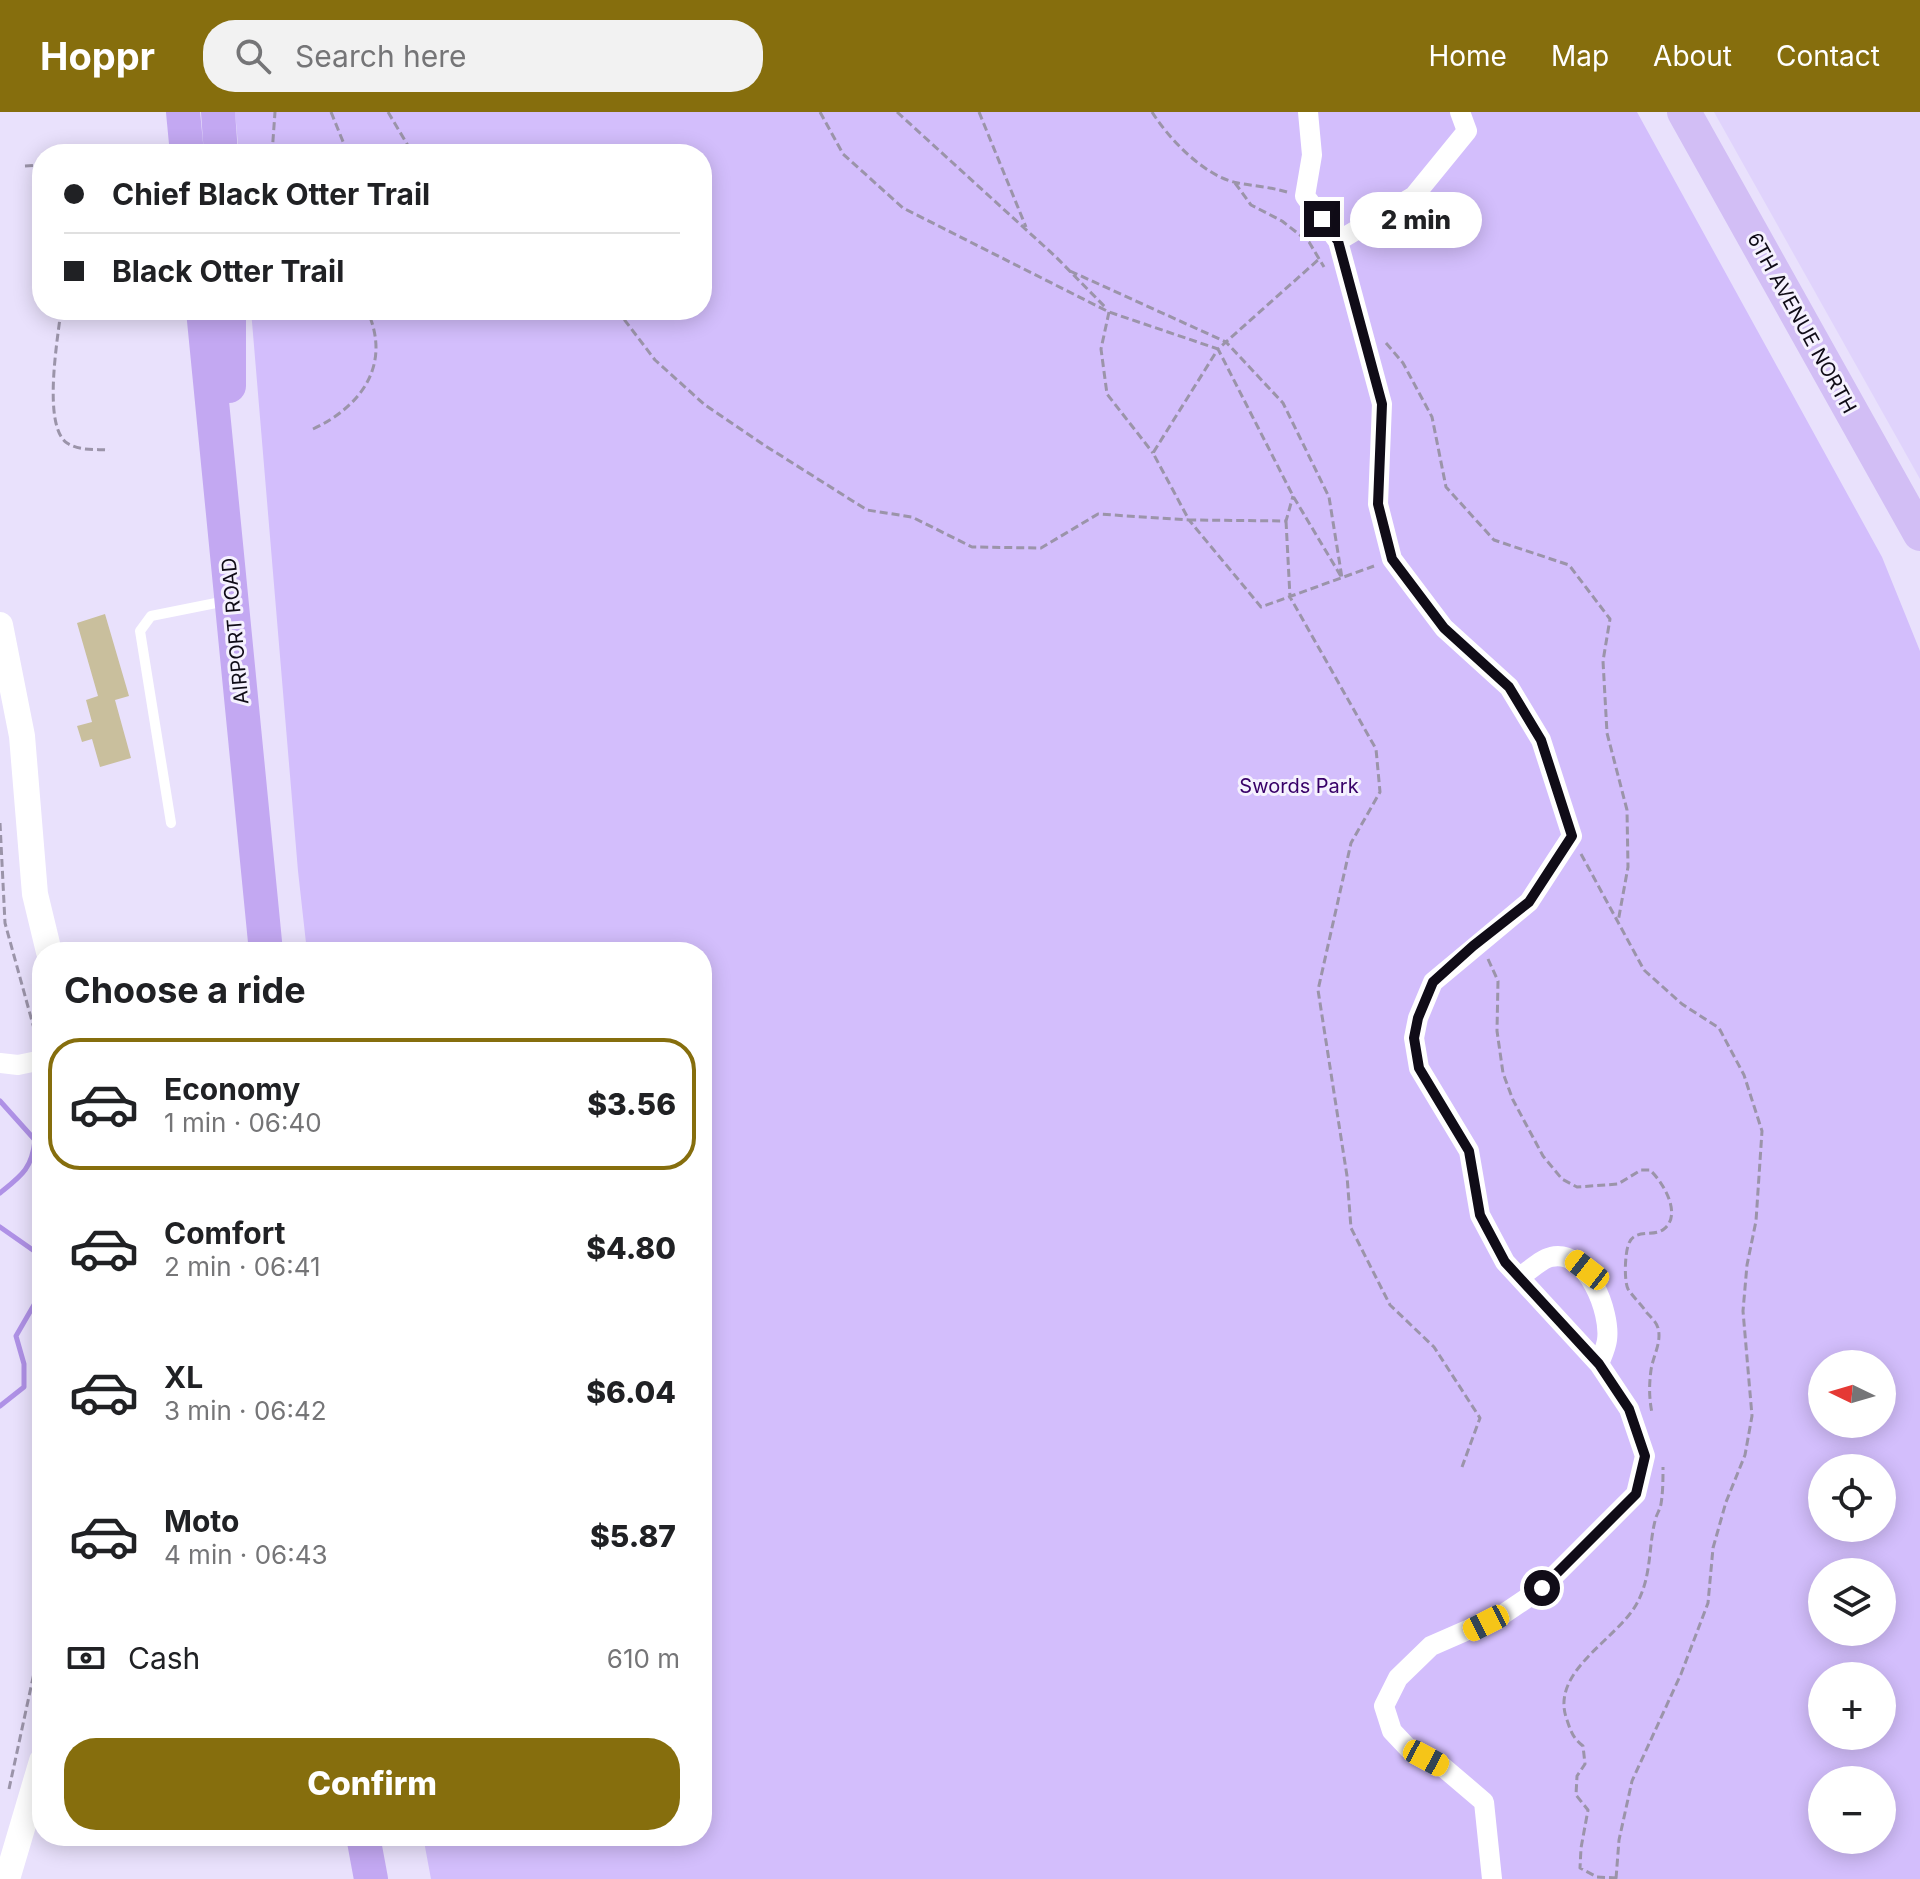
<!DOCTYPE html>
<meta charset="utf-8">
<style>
:root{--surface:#fff;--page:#f2f2f2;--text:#202124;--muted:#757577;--line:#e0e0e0;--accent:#866e0d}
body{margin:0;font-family:Inter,sans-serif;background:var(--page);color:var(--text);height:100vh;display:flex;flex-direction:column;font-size:30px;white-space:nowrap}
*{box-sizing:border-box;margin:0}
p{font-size:26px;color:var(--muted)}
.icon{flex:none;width:44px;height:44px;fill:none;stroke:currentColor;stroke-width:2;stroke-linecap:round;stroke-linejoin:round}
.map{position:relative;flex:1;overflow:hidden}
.details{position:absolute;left:32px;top:830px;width:680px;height:904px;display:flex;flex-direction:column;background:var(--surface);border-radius:32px;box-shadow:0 4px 20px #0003}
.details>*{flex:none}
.guide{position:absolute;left:32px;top:32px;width:680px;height:176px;border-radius:32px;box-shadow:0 4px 20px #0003;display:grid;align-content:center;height:176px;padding:0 32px;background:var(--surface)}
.needle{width:52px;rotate:275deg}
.fabs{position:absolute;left:1808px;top:1238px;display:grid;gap:16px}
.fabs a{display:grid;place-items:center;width:88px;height:88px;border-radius:50%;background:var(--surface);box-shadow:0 4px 20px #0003;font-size:40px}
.end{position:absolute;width:36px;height:36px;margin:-18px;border:10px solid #100c17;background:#fff;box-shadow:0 0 0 4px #fff}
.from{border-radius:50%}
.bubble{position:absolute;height:56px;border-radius:28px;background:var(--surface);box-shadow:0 4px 20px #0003;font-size:26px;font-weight:800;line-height:56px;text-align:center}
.car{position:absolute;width:24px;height:48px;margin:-24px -12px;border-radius:10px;box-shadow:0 0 6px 2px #0007;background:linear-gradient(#f5c518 24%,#345 0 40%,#f5c518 0 76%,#345 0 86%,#f5c518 0)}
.guide b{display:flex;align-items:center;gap:28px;height:76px;font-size:30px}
.guide b+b{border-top:2px solid var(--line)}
.guide i{width:20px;height:20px;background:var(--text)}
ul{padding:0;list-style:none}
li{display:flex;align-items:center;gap:24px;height:132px;margin:0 16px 12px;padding:0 16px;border:4px solid transparent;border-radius:32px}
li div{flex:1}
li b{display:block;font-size:30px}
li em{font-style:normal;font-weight:800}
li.selected{border-color:var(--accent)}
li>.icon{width:72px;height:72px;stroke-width:1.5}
h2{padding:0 32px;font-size:36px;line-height:96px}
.pay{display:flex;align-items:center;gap:20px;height:88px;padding:0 32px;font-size:30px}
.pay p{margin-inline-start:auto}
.primary-button{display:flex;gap:16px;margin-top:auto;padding:16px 32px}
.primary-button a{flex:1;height:92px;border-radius:32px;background:var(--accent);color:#fff;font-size:32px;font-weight:800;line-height:92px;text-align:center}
header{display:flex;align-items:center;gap:48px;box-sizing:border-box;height:112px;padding:0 40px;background:var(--accent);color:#fff}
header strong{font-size:38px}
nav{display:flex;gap:44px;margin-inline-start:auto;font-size:28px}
.search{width:560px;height:72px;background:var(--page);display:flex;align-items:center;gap:20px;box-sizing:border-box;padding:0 28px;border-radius:32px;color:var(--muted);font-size:30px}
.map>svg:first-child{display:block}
.built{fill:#e0d3fc}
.green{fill:#d3befc;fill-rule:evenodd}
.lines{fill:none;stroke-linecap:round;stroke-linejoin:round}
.stream{stroke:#af91e6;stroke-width:5}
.building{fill:#c9bf9d}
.path{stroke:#9b94a9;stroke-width:3;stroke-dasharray:8 4;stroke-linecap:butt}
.service{stroke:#fff;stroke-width:10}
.minor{stroke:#fff;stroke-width:20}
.tertiary{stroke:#fff;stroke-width:26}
.primary{stroke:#d2bef5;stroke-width:34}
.trunk{stroke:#c3a8f2;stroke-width:34}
.route{stroke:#100c17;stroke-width:10}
.labels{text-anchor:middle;stroke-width:6;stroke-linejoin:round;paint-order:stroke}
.street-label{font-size:20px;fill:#100c17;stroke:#f5f1fe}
.park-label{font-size:20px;fill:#380068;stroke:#f5f1fe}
</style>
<header>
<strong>Hoppr</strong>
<div class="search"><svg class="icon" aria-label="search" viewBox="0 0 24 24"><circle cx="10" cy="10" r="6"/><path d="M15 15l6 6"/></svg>Search here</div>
<nav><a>Home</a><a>Map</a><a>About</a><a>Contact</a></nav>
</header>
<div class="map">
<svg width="1920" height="1767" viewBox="0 0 1920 1767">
<rect width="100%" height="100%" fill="#e9e1fc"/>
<!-- built -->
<path class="built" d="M1714,0H1920V367Z"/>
<!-- green -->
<path class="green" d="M235,0H1637L1882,445L1920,539V1767H431L423,1724H702V840H307L298,759L251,198H702V42H239ZM1822,1252H1882V1312H1822ZM1822,1356H1882V1416H1822ZM1822,1460H1882V1520H1822ZM1822,1564H1882V1624H1822ZM1822,1668H1882V1728H1822Z"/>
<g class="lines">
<!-- stream -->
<path class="stream" d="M0,989L35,1028C32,1057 21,1064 0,1081
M0,1115L40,1143L42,1150
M0,1294L24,1275V1252L16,1224L42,1179"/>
</g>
<!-- building -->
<path class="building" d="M105,502L129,584L115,588L131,646L100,655L92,627L82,630L77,614L92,610L86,588L98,584L77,511Z"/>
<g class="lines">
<!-- path -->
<path class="path" d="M331,0L348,42
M388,0L413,42
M820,0L843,42L903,96L1109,200L1218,237L1318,148
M897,0L1056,145L1107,197
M979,0L1026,115
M1152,0C1169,27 1205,65 1238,71C1254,74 1270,75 1287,80
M272,42L275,0
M25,54L42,53
M1235,71L1251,93L1282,109L1309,130L1324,155
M1070,159L1226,230L1283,291L1329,385L1342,466L1293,384L1218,237L1153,341L1189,408L1286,409L1293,384
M61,198C58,225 42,314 67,331C79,339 95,337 109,338
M617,198L655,248L705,293L764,333L867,398L912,405L972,435L1041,436L1098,402L1189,408L1261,495L1374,454
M1109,200L1101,237L1107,282L1153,341
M1386,231L1403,251L1432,305L1446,375L1494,428L1569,453L1610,507L1603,549L1607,621L1627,698L1628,755L1618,810
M313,317C362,294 392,252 367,198
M1286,409L1290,485L1376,637L1380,680L1351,731L1318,878L1347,1064L1351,1116L1390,1193L1434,1235L1480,1306L1462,1355
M0,711L5,811L38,931
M1581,742L1644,858L1682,892L1719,916L1744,963L1762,1019L1756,1109L1747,1153L1743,1199L1752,1304L1745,1343L1726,1390L1713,1436L1708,1491L1681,1562L1632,1669L1619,1728L1616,1767
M1488,847L1498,869L1497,919L1503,961L1513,988L1543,1044L1562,1067L1577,1075L1618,1072L1641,1058H1650C1662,1069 1683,1102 1664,1117C1653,1126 1633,1115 1628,1134C1625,1143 1624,1169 1628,1177C1633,1185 1642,1193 1647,1201C1651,1205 1657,1211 1658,1216C1662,1230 1653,1244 1651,1258C1649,1273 1649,1286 1652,1301
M9,1677L42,1524
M1617,1766L1597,1765L1580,1756L1581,1736L1588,1698L1576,1683L1577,1664L1585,1652L1583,1634C1573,1626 1571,1620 1567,1608C1549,1560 1615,1529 1636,1493C1652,1465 1648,1437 1655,1409C1656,1403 1660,1398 1661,1392C1663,1380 1663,1367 1663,1355"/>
<!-- service -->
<path class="service" d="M171,711L140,519L151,504L226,489"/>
<!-- minor -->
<path class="minor" d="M1308,0L1312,43L1305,84L1338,129L1382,292L1378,392L1392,447L1444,516L1509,575L1541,628L1572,724L1529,790L1433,870L1418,906L1414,926L1419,956L1469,1039L1480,1103L1505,1150L1599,1252L1629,1297L1645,1344L1636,1382L1542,1476L1502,1503L1431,1534L1398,1566L1384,1594L1392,1619L1409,1637L1443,1655L1484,1690L1492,1767
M1338,129L1414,84L1467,19L1460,0
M0,951L18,953L42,948
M1520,1165C1529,1159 1541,1147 1551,1145C1587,1136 1611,1201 1607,1228C1606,1236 1602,1244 1599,1252"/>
<!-- tertiary -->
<path class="tertiary" d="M0,513L22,624L35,782L49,840
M7,1767L42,1649"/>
<!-- primary -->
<path class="primary" d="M1684,0L1920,422"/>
<!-- trunk -->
<path class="trunk" d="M183,0L187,42
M218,0L221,42
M203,198L266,840
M229,198V274
M363,1724L371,1767"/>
</g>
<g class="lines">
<!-- route -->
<path class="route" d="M1322,107L1338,129L1382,292L1378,392L1392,447L1444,516L1509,575L1541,628L1572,724L1529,790L1473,834L1433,870L1418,906L1414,926L1419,956L1469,1039L1480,1103L1505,1150L1599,1252L1629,1297L1645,1344L1636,1382L1542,1476"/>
</g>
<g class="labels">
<!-- street labels -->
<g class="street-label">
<text transform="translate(1802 211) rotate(61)" y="7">6TH AVENUE NORTH</text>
<text transform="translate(235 519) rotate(-95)" y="7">AIRPORT ROAD</text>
</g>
<!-- park labels -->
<g class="park-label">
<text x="1299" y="681">Swords Park</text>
</g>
</g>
</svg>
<div class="fabs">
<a><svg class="needle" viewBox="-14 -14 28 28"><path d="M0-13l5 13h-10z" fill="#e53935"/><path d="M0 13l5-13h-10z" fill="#757577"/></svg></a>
<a><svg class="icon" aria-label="locate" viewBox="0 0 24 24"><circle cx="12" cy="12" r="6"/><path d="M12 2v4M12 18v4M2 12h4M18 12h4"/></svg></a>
<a><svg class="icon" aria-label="layers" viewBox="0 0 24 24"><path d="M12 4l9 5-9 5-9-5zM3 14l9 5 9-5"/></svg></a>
<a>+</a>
<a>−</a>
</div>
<i class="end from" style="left:1542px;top:1476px"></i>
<i class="end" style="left:1322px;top:107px"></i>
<div class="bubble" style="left:1350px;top:80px;width:132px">2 min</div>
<i class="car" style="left:1587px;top:1158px;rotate:308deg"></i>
<i class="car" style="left:1486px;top:1511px;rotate:243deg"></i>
<i class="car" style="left:1426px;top:1646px;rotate:118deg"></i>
<div class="guide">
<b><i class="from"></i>Chief Black Otter Trail</b>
<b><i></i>Black Otter Trail</b>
</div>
<section class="details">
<h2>Choose a ride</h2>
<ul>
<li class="selected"><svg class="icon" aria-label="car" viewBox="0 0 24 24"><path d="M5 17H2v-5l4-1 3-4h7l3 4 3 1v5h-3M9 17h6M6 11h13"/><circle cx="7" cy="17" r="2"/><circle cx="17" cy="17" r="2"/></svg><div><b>Economy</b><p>1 min · 06:40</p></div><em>$3.56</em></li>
<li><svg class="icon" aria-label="car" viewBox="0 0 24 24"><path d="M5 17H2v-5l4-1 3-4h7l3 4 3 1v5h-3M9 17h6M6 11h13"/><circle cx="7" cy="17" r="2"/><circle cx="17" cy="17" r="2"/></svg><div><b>Comfort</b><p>2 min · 06:41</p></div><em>$4.80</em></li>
<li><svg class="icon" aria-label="car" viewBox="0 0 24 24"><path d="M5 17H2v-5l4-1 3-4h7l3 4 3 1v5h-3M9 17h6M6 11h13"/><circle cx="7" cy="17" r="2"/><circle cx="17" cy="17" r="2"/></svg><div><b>XL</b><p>3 min · 06:42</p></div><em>$6.04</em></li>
<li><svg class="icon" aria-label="car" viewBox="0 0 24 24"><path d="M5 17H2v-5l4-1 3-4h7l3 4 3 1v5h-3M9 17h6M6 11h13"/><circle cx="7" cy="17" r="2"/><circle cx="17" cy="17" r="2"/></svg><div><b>Moto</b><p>4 min · 06:43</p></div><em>$5.87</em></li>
</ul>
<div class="pay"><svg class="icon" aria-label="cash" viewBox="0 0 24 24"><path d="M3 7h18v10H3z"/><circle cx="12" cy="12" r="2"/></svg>Cash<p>610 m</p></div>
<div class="primary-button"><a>Confirm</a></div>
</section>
</div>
